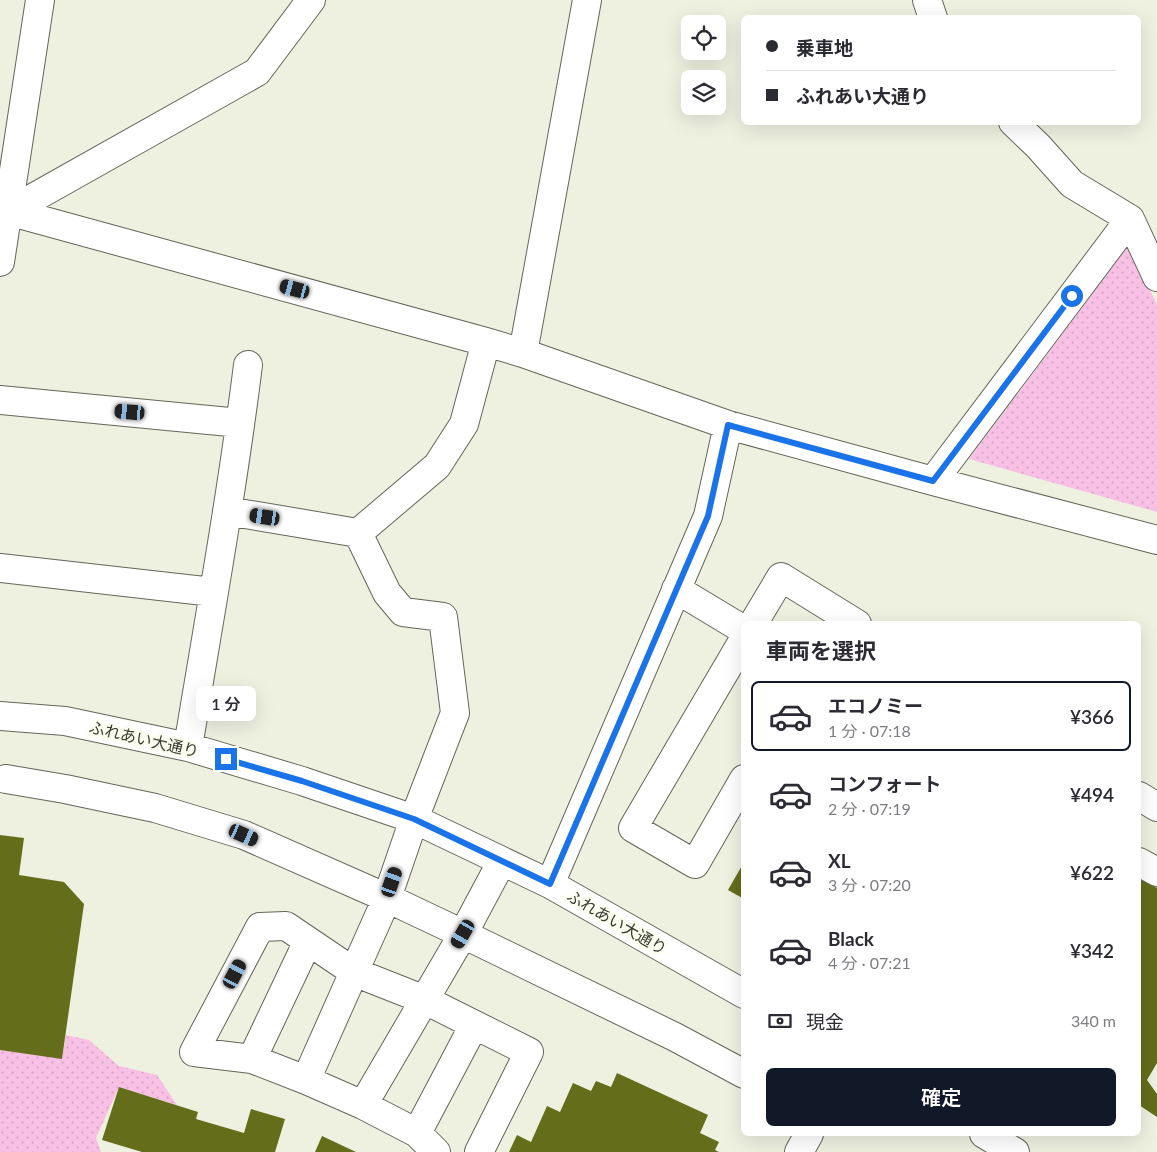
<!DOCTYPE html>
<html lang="ja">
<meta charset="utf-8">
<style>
:root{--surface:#fff;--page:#f7f7f7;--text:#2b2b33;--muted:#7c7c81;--line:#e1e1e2;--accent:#111827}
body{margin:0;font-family:Lato,"Noto Sans JP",sans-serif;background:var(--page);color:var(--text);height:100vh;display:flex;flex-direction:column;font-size:19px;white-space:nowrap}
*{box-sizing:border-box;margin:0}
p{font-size:16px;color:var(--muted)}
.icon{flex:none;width:28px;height:28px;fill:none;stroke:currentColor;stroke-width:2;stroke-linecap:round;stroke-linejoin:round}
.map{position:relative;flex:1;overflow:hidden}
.side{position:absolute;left:741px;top:621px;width:400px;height:515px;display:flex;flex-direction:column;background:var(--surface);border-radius:8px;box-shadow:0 5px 20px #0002}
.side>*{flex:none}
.guide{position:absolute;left:741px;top:15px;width:400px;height:110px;border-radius:8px;box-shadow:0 5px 20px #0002;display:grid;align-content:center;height:110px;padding:0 25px;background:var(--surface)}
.buttons{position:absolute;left:681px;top:15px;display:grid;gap:10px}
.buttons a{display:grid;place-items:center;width:45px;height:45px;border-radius:8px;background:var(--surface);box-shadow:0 5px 20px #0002;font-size:25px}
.end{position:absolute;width:22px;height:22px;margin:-11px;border:6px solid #1a73e8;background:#fff;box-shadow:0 0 0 2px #fff}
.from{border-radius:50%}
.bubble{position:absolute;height:35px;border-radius:8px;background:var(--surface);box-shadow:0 5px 20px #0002;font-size:16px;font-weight:600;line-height:35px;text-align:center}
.car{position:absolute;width:15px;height:30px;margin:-15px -8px;border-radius:6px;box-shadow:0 0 4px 1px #0007;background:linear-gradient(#222 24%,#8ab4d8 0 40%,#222 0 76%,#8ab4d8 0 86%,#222 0)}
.guide b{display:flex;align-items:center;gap:18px;height:48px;font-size:19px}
.guide b+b{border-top:1px solid var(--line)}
.guide i{width:12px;height:12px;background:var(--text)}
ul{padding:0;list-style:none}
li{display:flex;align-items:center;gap:15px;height:70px;margin:0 10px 8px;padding:0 15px;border:2px solid transparent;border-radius:8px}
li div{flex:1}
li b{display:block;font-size:19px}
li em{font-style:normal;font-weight:600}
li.active{border-color:var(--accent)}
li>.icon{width:45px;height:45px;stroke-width:1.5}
h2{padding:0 25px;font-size:22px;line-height:60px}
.pay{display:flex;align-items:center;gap:12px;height:55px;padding:0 25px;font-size:19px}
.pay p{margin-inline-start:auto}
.primary-button{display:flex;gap:10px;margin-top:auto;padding:10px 25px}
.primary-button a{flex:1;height:58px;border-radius:8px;background:var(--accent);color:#fff;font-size:20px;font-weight:600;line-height:58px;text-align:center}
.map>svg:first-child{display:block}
.park{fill:url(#park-dots)}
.building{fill:#646d1a}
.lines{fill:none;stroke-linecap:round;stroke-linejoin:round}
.minor-casing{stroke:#636658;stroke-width:30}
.minor{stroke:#fff;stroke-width:28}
.route{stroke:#1a73e8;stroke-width:6}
.labels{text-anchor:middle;stroke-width:5;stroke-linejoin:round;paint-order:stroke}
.street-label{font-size:16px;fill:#393b34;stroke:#fbfeed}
</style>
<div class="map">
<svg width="1157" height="1152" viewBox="0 0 1157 1152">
<defs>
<pattern id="park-dots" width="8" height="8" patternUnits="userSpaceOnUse" patternTransform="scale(1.25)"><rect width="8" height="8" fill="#f7c0e4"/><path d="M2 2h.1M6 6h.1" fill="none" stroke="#d4a6c4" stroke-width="1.8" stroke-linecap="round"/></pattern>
</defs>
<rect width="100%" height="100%" fill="#eef1e0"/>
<!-- park -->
<path class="park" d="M1129,245L1157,305V512L969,459Z
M66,1035L89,1040L119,1066L157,1075L177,1105L119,1087L96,1138L101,1152H0V1050L62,1058Z"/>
<!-- building -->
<path class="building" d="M0,835L24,838L19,875L64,882L84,904L62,1059L0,1050Z
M744,862V899L728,890Z
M1142,879L1157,888V1063L1147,1080L1157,1094V1117L1139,1105V884Z
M617,1073L708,1115L700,1133L719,1142L715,1150L719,1152H509L517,1135L531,1142L547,1106L560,1112L573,1083L591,1091L596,1081L611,1087Z
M119,1087L198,1112L196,1119L244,1133L251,1109L285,1119L275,1152H142L102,1140Z
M322,1136L356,1152H315Z"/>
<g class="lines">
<!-- minor casing -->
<g class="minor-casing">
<path id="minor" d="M927,0L933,18
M1013,122L1038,146L1072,184L1130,219L1157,277
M8,211L486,342L523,353L728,425L933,481L1157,540
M1,216L257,72L311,0
M0,262L40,0
M523,353L587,0
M0,400L240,423
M933,481L1130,219
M227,511L358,533
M0,568L213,592
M676,589L744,630
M753,624L781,577L857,624
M744,639L633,828L695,864L744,779
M0,716L65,721L188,747L302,781L414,819L550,884L744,994
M188,747C209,620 232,493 248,365
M6,779L65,789L155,808L244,835L387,898L463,934L675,1037L744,1074
M1139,796L1157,807
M1139,862L1157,872
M550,884L708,516L728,425
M252,1059L308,941
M306,1080L354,972L286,926L260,927L194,1052L252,1059L306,1080L363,1105
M417,1133L474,1025
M984,1134L1015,1152
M436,1152L417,1133L363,1105L463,934L502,861
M479,1152L529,1052L425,1000L354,972L387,898L414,819L455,713L443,617L403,612L387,593L358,533L437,466L464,424L486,342
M799,1152L809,1134"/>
</g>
<!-- minor -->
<use href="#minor" class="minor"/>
</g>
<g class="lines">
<!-- route -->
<path class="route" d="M226,759L302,781L414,819L550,884L708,516L728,425L933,481L1072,296"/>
</g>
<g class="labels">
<!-- street labels -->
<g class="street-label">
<text transform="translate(144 739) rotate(13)" y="6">ふれあい大通り</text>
<text transform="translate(617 922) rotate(30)" y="6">ふれあい大通り</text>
</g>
</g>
</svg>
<div class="buttons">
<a><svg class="icon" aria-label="locate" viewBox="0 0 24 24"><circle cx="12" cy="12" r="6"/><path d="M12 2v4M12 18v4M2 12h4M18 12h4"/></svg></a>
<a><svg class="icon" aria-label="layers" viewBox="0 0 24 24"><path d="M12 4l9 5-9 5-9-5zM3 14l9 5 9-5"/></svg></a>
</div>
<i class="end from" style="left:1072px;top:296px"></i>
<i class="end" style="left:226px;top:759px"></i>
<div class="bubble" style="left:196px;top:686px;width:60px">1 分</div>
<i class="car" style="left:295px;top:289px;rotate:285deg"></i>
<i class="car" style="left:130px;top:412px;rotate:275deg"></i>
<i class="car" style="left:265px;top:517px;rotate:279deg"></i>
<i class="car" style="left:244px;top:835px;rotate:114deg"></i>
<i class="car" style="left:392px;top:882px;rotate:19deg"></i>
<i class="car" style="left:463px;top:934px;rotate:210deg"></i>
<i class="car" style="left:235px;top:974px;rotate:28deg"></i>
<div class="guide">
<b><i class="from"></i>乗車地</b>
<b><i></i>ふれあい大通り</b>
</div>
<section class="side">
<h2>車両を選択</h2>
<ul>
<li class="active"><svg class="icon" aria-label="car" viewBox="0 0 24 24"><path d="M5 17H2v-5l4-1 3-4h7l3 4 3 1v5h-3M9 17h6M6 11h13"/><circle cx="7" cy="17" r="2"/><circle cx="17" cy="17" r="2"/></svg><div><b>エコノミー</b><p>1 分 · 07:18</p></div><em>¥366</em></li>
<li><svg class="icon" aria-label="car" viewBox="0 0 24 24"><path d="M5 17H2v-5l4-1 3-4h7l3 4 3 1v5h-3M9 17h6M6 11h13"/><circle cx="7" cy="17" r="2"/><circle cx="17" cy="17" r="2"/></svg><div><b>コンフォート</b><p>2 分 · 07:19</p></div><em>¥494</em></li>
<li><svg class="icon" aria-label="car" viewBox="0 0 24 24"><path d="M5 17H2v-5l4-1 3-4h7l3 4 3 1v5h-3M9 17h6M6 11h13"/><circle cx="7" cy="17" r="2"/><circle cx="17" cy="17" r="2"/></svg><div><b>XL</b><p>3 分 · 07:20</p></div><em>¥622</em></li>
<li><svg class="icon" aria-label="car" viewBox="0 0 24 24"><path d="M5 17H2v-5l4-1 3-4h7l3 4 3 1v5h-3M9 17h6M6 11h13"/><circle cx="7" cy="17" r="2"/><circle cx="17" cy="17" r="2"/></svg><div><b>Black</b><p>4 分 · 07:21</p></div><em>¥342</em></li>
</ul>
<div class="pay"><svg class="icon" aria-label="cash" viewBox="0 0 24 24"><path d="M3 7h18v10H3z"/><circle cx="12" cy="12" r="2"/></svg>現金<p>340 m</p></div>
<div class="primary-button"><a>確定</a></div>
</section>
</div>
